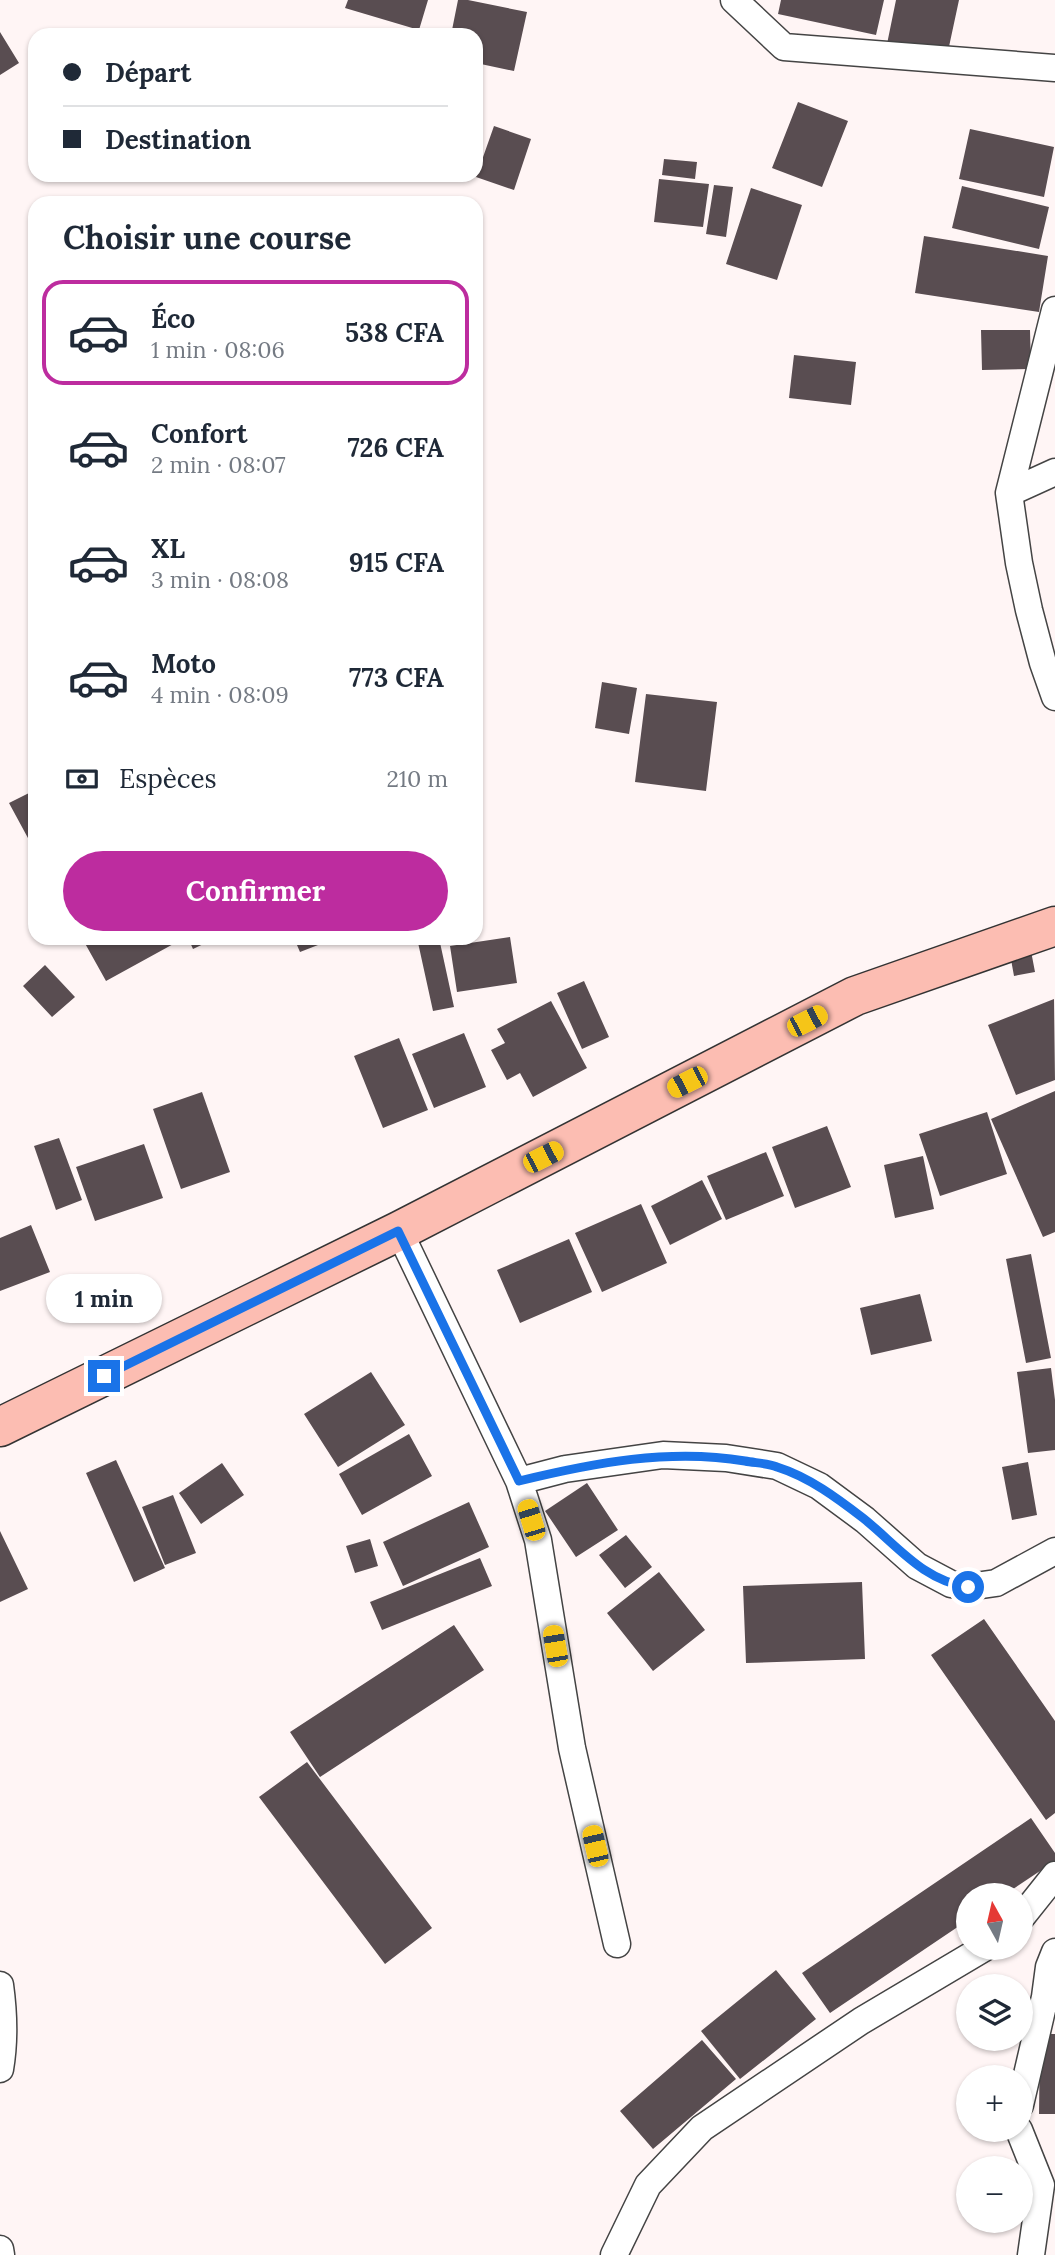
<!DOCTYPE html>
<html lang="fr">
<meta charset="utf-8">
<style>
:root{--surface:#fff;--page:#f6f6f7;--text:#1f2937;--muted:#747a83;--line:#e0e1e3;--accent:#bd2c9f}
body{margin:0;font-family:Lora,serif;background:var(--page);color:var(--text);height:100vh;display:flex;flex-direction:column;font-size:26px;white-space:nowrap}
*{box-sizing:border-box;margin:0}
p{font-size:23px;color:var(--muted)}
.icon{flex:none;width:38px;height:38px;fill:none;stroke:currentColor;stroke-width:2;stroke-linecap:round;stroke-linejoin:round}
.map{position:relative;flex:1;overflow:hidden}
.sheet{position:absolute;left:28px;top:196px;width:455px;height:749px;display:flex;flex-direction:column;background:var(--surface);border-radius:21px;box-shadow:0 2px 5px #0004}
.sheet>*{flex:none}
.top-card{position:absolute;left:28px;top:28px;width:455px;height:154px;border-radius:21px;box-shadow:0 2px 5px #0004;display:grid;align-content:center;height:154px;padding:0 35px;background:var(--surface)}
.needle{width:46px;rotate:352deg}
.tools{position:absolute;left:956px;top:1883px;display:grid;gap:14px}
.tools a{display:grid;place-items:center;width:77px;height:77px;border-radius:50%;background:var(--surface);box-shadow:0 2px 5px #0004;font-size:35px}
.end{position:absolute;width:32px;height:32px;margin:-16px;border:9px solid #1a73e8;background:#fff;box-shadow:0 0 0 4px #fff}
.from{border-radius:50%}
.bubble{position:absolute;height:49px;border-radius:24px;background:var(--surface);box-shadow:0 2px 5px #0004;font-size:23px;font-weight:800;line-height:49px;text-align:center}
.car{position:absolute;width:21px;height:42px;margin:-21px -10px;border-radius:9px;box-shadow:0 0 5px 2px #0007;background:linear-gradient(#f5c518 24%,#345 0 40%,#f5c518 0 76%,#345 0 86%,#f5c518 0)}
.top-card b{display:flex;align-items:center;gap:24px;height:66px;font-size:26px}
.top-card b+b{border-top:2px solid var(--line)}
.top-card i{width:18px;height:18px;background:var(--text)}
ul{padding:0;list-style:none}
li{display:flex;align-items:center;gap:21px;height:105px;margin:0 14px 10px;padding:0 21px;border:4px solid transparent;border-radius:21px}
li div{flex:1}
li b{display:block;font-size:26px}
li em{font-style:normal;font-weight:800}
li.selected{border-color:var(--accent)}
li>.icon{width:63px;height:63px;stroke-width:1.5}
h2{padding:0 35px;font-size:32px;line-height:84px}
.pay{display:flex;align-items:center;gap:18px;height:77px;padding:0 35px;font-size:26px}
.pay p{margin-inline-start:auto}
.primary-button{display:flex;gap:14px;margin-top:auto;padding:14px 35px}
.primary-button a{flex:1;height:80px;border-radius:42px;background:var(--accent);color:#fff;font-size:28px;font-weight:800;line-height:80px;text-align:center}
.map>svg:first-child{display:block}
.building{fill:#594d51}
.lines{fill:none;stroke-linecap:round;stroke-linejoin:round}
.street-casing{stroke:#444;stroke-width:29}
.secondary-casing{stroke:#333;stroke-width:41}
.street{stroke:#fff;stroke-width:26}
.secondary{stroke:#fcbdb2;stroke-width:38}
.route{stroke:#1a73e8;stroke-width:9}
</style>
<div class="map">
<svg width="1055" height="2255" viewBox="0 0 1055 2255">
<rect width="100%" height="100%" fill="#fff5f5"/>
<!-- building -->
<path class="building" d="M348,0H428L419,30L345,8Z
M458,0H468L527,12L514,71L476,63V35H451Z
M781,0H884L876,35L778,14Z
M896,0H959L947,56L887,44Z
M0,32L19,63L0,75Z
M798,102L848,121L822,187L772,168Z
M494,126L531,139L514,190L476,177Z
M970,129L1054,147L1044,197L959,179Z
M664,159L697,162L695,179L662,175Z
M659,179L709,184L703,227L654,222Z
M714,185L733,187L726,237L706,234Z
M962,186L1049,207L1039,249L952,228Z
M751,188L802,205L777,280L726,264Z
M924,236L1048,256L1039,312L915,293Z
M981,330H1030L1031,369L982,370Z
M794,355L856,362L851,405L789,398Z
M602,682L637,688L629,734L595,728Z
M646,694L717,702L706,791L635,782Z
M35,790V851L9,803Z
M510,937L517,983L457,992L450,946Z
M82,938H175L177,942L106,981Z
M188,938H216L193,949Z
M294,938H336L300,952Z
M417,938H439L454,1007L433,1011Z
M1031,951L1035,972L1014,976L1010,954Z
M45,965L75,997L52,1017L23,986Z
M584,981L609,1037L582,1049L557,993Z
M1054,999L1055,1080L1016,1095L988,1025Z
M551,1001L587,1068L533,1097L520,1073L507,1080L491,1050L505,1043L497,1029Z
M464,1033L486,1087L434,1108L412,1054Z
M399,1038L428,1110L383,1128L354,1056Z
M1055,1091V1232L1043,1237L991,1119Z
M202,1092L230,1172L181,1189L153,1109Z
M987,1112L1007,1174L940,1196L919,1134Z
M827,1126L851,1187L795,1208L772,1147Z
M59,1138L82,1200L56,1210L34,1146Z
M144,1144L163,1198L95,1221L76,1167Z
M766,1152L784,1196L726,1220L707,1176Z
M923,1156L934,1209L895,1218L884,1165Z
M702,1180L722,1219L670,1245L651,1206Z
M641,1204L667,1263L602,1292L575,1233Z
M31,1225L50,1272L0,1291V1238Z
M569,1239L592,1292L520,1323L497,1270Z
M1031,1254L1051,1358L1026,1363L1006,1259Z
M920,1294L932,1341L871,1355L860,1308Z
M1051,1368L1055,1400V1450L1028,1453L1017,1372Z
M371,1372L405,1425L338,1467L304,1414Z
M409,1434L432,1476L362,1515L339,1474Z
M116,1460L165,1568L134,1582L86,1473Z
M1028,1462L1037,1515L1012,1520L1002,1467Z
M222,1463L244,1495L201,1524L179,1493Z
M587,1483L618,1530L576,1557L545,1511Z
M173,1495L196,1553L165,1565L142,1507Z
M469,1502L489,1547L403,1586L383,1542Z
M0,1531L28,1589L0,1602Z
M626,1535L652,1567L625,1588L599,1555Z
M370,1539L378,1566L355,1573L346,1546Z
M480,1558L492,1586L382,1630L370,1602Z
M659,1572L705,1630L653,1671L607,1613Z
M862,1582L865,1659L746,1663L743,1586Z
M984,1619L1055,1721V1813L1046,1820L931,1655Z
M454,1625L484,1670L320,1777L290,1732Z
M307,1762L432,1928L385,1964L259,1797Z
M1031,1818L1055,1853V1861L1004,1895H968V1920L830,2013L802,1973Z
M776,1970L816,2019L740,2079L701,2031Z
M1040,2034H1055V2114H1039Z
M702,2040L736,2079L653,2149L620,2111Z"/>
<g class="lines">
<!-- street casing -->
<g class="street-casing">
<path id="street" d="M734,0L784,47L1055,68
M1055,310L1009,493L1019,563L1029,610L1043,663L1055,697
M1009,493L1055,472
M399,1231L519,1481L565,1469L663,1455L726,1458L777,1466L819,1486L865,1520L917,1566L951,1584L968,1587L996,1583L1055,1551
M519,1481L538,1540L572,1748L617,1944
M1020,1919L1055,1875
M0,1985C4,2014 5,2040 0,2069
M1020,2105L1045,1997L1049,1967L1055,1952
M1019,2130L1041,2185L1031,2255
M0,2249L1,2255
M614,2255L648,2185L702,2128L861,2021L984,1948"/>
</g>
<!-- secondary casing -->
<g class="secondary-casing">
<path id="secondary" d="M0,1427L399,1231L855,996L1055,926"/>
</g>
<!-- street -->
<use href="#street" class="street"/>
<!-- secondary -->
<use href="#secondary" class="secondary"/>
</g>
<g class="lines">
<!-- route -->
<path class="route" d="M104,1376L398,1231L519,1481C593,1463 670,1448 745,1461C755,1463 767,1463 777,1467C809,1477 837,1498 863,1518C897,1545 922,1580 968,1587"/>
</g>
</svg>
<div class="tools">
<a><svg class="needle" viewBox="-14 -14 28 28"><path d="M0-13l5 13h-10z" fill="#e53935"/><path d="M0 13l5-13h-10z" fill="#747a83"/></svg></a>
<a><svg class="icon" aria-label="layers" viewBox="0 0 24 24"><path d="M12 4l9 5-9 5-9-5zM3 14l9 5 9-5"/></svg></a>
<a>+</a>
<a>−</a>
</div>
<i class="end from" style="left:968px;top:1587px"></i>
<i class="end" style="left:104px;top:1376px"></i>
<div class="bubble" style="left:46px;top:1274px;width:116px">1 min</div>
<i class="car" style="left:807px;top:1021px;rotate:63deg"></i>
<i class="car" style="left:687px;top:1082px;rotate:243deg"></i>
<i class="car" style="left:543px;top:1157px;rotate:63deg"></i>
<i class="car" style="left:531px;top:1520px;rotate:343deg"></i>
<i class="car" style="left:555px;top:1646px;rotate:350deg"></i>
<i class="car" style="left:595px;top:1846px;rotate:347deg"></i>
<div class="top-card">
<b><i class="from"></i>Départ</b>
<b><i></i>Destination</b>
</div>
<section class="sheet">
<h2>Choisir une course</h2>
<ul>
<li class="selected"><svg class="icon" aria-label="car" viewBox="0 0 24 24"><path d="M5 17H2v-5l4-1 3-4h7l3 4 3 1v5h-3M9 17h6M6 11h13"/><circle cx="7" cy="17" r="2"/><circle cx="17" cy="17" r="2"/></svg><div><b>Éco</b><p>1 min · 08:06</p></div><em>538 CFA</em></li>
<li><svg class="icon" aria-label="car" viewBox="0 0 24 24"><path d="M5 17H2v-5l4-1 3-4h7l3 4 3 1v5h-3M9 17h6M6 11h13"/><circle cx="7" cy="17" r="2"/><circle cx="17" cy="17" r="2"/></svg><div><b>Confort</b><p>2 min · 08:07</p></div><em>726 CFA</em></li>
<li><svg class="icon" aria-label="car" viewBox="0 0 24 24"><path d="M5 17H2v-5l4-1 3-4h7l3 4 3 1v5h-3M9 17h6M6 11h13"/><circle cx="7" cy="17" r="2"/><circle cx="17" cy="17" r="2"/></svg><div><b>XL</b><p>3 min · 08:08</p></div><em>915 CFA</em></li>
<li><svg class="icon" aria-label="car" viewBox="0 0 24 24"><path d="M5 17H2v-5l4-1 3-4h7l3 4 3 1v5h-3M9 17h6M6 11h13"/><circle cx="7" cy="17" r="2"/><circle cx="17" cy="17" r="2"/></svg><div><b>Moto</b><p>4 min · 08:09</p></div><em>773 CFA</em></li>
</ul>
<div class="pay"><svg class="icon" aria-label="cash" viewBox="0 0 24 24"><path d="M3 7h18v10H3z"/><circle cx="12" cy="12" r="2"/></svg>Espèces<p>210 m</p></div>
<div class="primary-button"><a>Confirmer</a></div>
</section>
</div>
